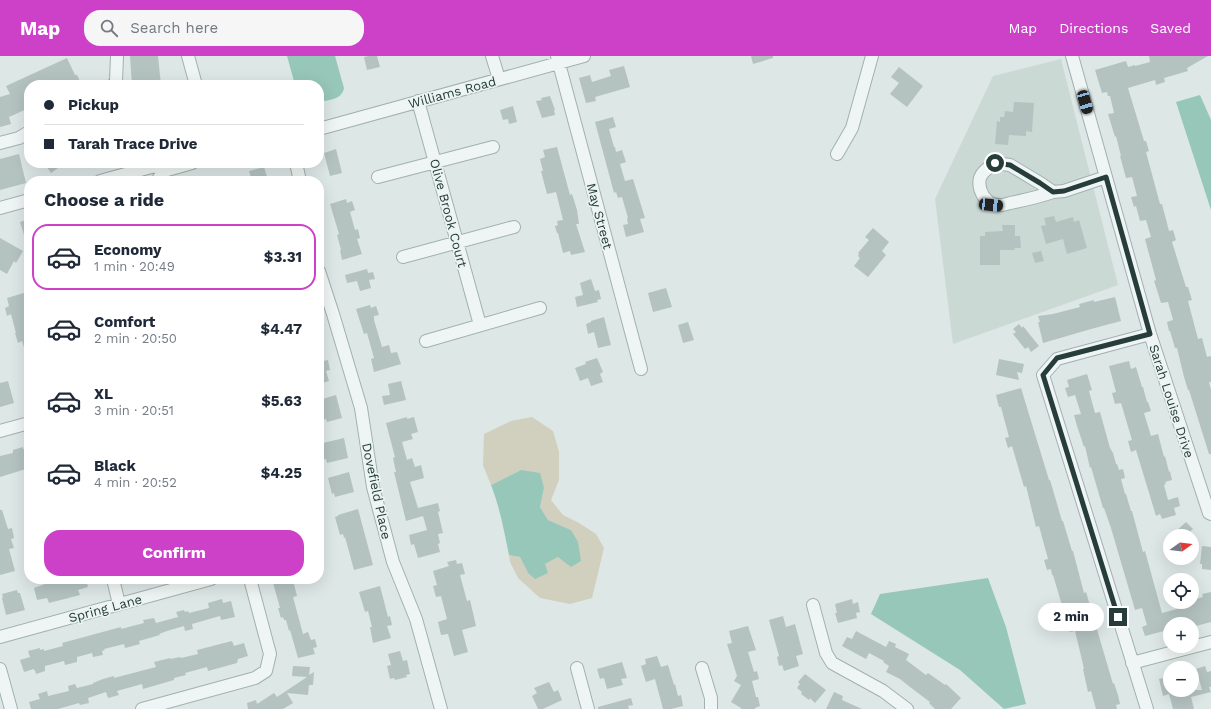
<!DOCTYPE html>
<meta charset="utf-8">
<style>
:root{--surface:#fff;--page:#f6f6f7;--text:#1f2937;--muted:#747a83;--line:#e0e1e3;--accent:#cc41c8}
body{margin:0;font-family:"Work Sans",sans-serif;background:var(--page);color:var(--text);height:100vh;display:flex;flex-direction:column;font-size:15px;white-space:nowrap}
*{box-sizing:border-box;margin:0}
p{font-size:13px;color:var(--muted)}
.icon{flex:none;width:22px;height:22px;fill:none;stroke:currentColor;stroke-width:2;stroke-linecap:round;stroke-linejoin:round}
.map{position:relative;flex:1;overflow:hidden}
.panel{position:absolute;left:24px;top:120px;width:300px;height:408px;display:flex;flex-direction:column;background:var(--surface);border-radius:16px;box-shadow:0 4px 16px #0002}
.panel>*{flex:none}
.banner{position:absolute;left:24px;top:24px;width:300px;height:88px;border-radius:16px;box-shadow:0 4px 16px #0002;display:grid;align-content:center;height:88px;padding:0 20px;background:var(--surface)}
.needle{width:26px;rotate:75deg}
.buttons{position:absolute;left:1163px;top:473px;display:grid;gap:8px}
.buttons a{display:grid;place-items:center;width:36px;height:36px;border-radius:50%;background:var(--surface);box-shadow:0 4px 16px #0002;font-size:20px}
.end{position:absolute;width:18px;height:18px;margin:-9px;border:5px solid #263d39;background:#fff;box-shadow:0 0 0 2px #fff}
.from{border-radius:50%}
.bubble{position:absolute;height:28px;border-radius:14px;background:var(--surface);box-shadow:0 4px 16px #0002;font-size:13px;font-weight:700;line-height:28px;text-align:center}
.car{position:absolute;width:12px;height:24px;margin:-12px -6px;border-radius:5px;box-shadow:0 0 3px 1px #0007;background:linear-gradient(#222 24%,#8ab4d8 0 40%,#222 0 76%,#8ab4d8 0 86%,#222 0)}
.banner b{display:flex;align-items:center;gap:14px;height:38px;font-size:15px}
.banner b+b{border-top:1px solid var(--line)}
.banner i{width:10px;height:10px;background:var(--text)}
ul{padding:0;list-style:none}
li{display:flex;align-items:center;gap:12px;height:66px;margin:0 8px 6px;padding:0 12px;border:2px solid transparent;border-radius:16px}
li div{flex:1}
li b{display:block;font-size:15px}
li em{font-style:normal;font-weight:700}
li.active{border-color:var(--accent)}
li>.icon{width:36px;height:36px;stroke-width:1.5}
h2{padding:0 20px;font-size:18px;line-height:48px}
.primary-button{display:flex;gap:8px;margin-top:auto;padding:8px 20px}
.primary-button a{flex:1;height:46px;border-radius:16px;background:var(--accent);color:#fff;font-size:16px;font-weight:700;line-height:46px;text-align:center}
header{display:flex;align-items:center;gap:24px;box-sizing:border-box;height:56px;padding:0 20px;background:var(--accent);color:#fff}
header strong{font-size:19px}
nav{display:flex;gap:22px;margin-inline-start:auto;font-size:14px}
.search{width:280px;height:36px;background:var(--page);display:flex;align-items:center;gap:10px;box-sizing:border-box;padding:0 14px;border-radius:16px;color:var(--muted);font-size:15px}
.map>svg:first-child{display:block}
.built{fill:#cbd9d5}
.green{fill:#d1cfbe}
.water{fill:#97c7b9}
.building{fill:#b4c3c0}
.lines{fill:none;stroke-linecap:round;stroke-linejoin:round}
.minor-casing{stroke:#a2b1ae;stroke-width:14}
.minor{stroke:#eff5f4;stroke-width:12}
.route{stroke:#263d39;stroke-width:5}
.labels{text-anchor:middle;stroke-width:3.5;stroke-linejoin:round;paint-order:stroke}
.street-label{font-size:13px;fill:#263d39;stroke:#ecf4f2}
</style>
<header>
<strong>Map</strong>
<div class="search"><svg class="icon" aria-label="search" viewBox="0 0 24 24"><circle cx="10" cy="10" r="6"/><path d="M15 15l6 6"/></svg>Search here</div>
<nav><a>Map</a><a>Directions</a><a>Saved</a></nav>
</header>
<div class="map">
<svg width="1211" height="653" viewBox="0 0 1211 653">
<rect width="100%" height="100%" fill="#dde7e5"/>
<!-- built -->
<path class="built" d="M1061,3L1118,229L953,288L935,143L993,20Z"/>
<!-- green -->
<path class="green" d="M532,361L553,375L559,396V424L551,444L563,459L579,467L596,478L604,492L592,542L570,548L540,542L518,522L510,506L509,499L520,501L528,517L558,501L571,474L548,464L540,451L544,432L521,414L491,429L483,409L484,378L511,365Z"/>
<!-- water -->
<path class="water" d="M287,0H335L344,32C342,44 328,44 319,46V29H295Z
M1200,39L1211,64V154L1176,46Z
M521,414L540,417L544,432L540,451L548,464L571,474L578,486L581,505L571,511L558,501L545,508L548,517L535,523L528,517L520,501L509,499C504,475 500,452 491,429Z
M988,522L1006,571L1026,648L1004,653L960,614L871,558L880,538Z"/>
<!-- building -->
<path class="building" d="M130,0H158L161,29H132Z
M369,0H377L380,11L367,14L364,1Z
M751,0H773V2L753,8Z
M1149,0H1208L1187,12L1188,15L1164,22L1165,26L1156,29L1155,24L1128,32L1144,85H1146L1149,95L1146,96L1160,148H1162L1169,175L1173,174L1176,184L1172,186L1186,231H1188L1192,244L1188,245L1198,283L1202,282L1207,301L1211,300V326H1209L1211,334V398H1209L1189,334H1188L1184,321L1177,292H1175L1170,275H1169L1167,266L1173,264L1168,246L1161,247L1157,234L1154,225L1156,224L1145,183L1151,181L1146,164L1140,165L1136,150L1134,151L1131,141L1137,140L1132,121L1126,122L1120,100H1121L1116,80L1115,81L1108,58L1114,57L1110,40H1108L1107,36L1102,37L1095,14L1126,5L1128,11L1135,9V10L1150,6Z
M67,2L75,19H77L82,29H29V52L9,61L11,68L0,71V41L10,38L6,30Z
M624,10L630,31L595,41L596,45L586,47L579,22L590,19L592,26L611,20L609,14Z
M899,11L923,30L907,51L890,38L899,27L891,21Z
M550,40L555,54H554L555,59L542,62L536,45L542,44L541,42Z
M1014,46L1034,47L1032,76L1026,75V80L1009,79L1008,89L995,88L997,65L1000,66V61H1004L1005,55L1013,56Z
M513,50L517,66L509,68L508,63L503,64L500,54Z
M613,61L616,71L609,73L614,91H615L616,96L622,94L626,106L620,108L625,125L633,123L645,162L640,163L644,176L626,181L623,169L628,168L627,162H628L622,141L618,142L616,136L614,137L595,66Z
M557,91L570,139L572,138L577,154L579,168H576L585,196L571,199L570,195L563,197L558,177H557L555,170L558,169L557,165L563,164L556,136L547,138L541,115H543L540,103L545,101L543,94Z
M336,93L342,117L330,120L324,97Z
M19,98L26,127L0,134V103Z
M44,107H65L51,117Z
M264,111L267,121L263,122L264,125H252L249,115Z
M346,143L347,147L352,145L355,154L350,156L355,174L358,173L360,182L357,183L362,198L342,204L340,194H341L337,179L339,178L330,148Z
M1054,160L1056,166L1073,161L1074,166L1079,164L1087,192L1067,198L1063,183L1046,188L1041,170L1046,169L1044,162Z
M29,163V189H27L20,166Z
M1002,169H1015V180H1020L1021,192H1015L1014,194H1000V209H980V180H985V176L1003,175Z
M873,172L889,186L882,195L886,199L868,221L854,210L860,202L858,200L859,198L858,197L869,184L865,181Z
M0,182L23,195L16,207L14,205L7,218L0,214Z
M1041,195L1044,205L1035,207L1032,197Z
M367,213L368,217L373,216L375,223L369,224L371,232L360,235L357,225L347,227L345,219Z
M591,223L595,235L599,234L601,243L597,244L598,246L577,251L575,241L583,239L580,227Z
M666,232L672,251L653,256L648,237Z
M27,236L29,242V300L27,301L22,285L18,287L15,277H16L11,258L7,260L5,252L9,250L7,242Z
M1115,241L1121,265L1091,273L1043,287L1038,266H1040L1038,260L1053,258L1080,251L1079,248L1094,244V246Z
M370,249L371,252L376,250L379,259L374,260V264L382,291L389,289L391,297L397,296L401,308L374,316L371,303L374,302L367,277L364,278L356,253Z
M604,261L611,289L598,292L594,276L588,278L586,268L591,266V265Z
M688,266L694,284L683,287L678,269Z
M1019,268L1022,272L1023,270L1039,290L1031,296L1028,291L1025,293L1013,278L1016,276L1013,273Z
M319,298H321L323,305L328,304L330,314L326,315L329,325L319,328Z
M597,302L603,316L600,318L603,326L591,330L588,322L580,325L575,312L586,308L585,306Z
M999,303L1024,308L1022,317L1017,316L1019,324L996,319Z
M1129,305L1131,313L1136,311L1142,331H1143L1147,346H1148L1151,355L1144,357L1151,380L1158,378L1164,401L1165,400L1169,416L1170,415L1172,424L1165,426L1166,428L1164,429L1168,444L1178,441L1180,450L1174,452L1176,459L1162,463L1160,458L1156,460L1136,394L1131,396L1128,385L1132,384L1121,347L1115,348L1112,337L1116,336L1109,310Z
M1087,318L1092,334L1089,335L1095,357L1100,356L1110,392L1113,397L1116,408H1117L1119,414L1123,413L1125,422L1121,423L1125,438H1126L1131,455H1132L1143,496L1145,495L1162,557L1177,553L1176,548L1184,546H1192V544L1203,541L1202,538L1211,536V566L1192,571V568H1190L1188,563L1167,568L1168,573L1163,574L1164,575L1145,580L1142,571L1147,569L1142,552L1135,554L1111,472L1104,452H1103L1091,411L1090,412L1085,390L1084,391L1077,370L1074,359L1081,358L1075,339L1068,341L1065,332L1069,331L1067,324Z
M8,325L14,347L0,351V327Z
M401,325L406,344L384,349L382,340L390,339L388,328Z
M1021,332L1049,424H1050L1053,434L1062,465H1063L1072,495H1073L1084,537L1086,536L1113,628L1114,627L1118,639L1120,648L1116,649L1117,653H1096L1091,635L1088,636L1083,613H1084L1082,604L1075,575L1070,576L1053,519H1052L1051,513L1047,514L1044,504L1048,503L1039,470L1036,471L1026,430L1024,431L1012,390L1008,392L1005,382L1009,381L1001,351H999L996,339Z
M336,339L342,362L327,366L326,363L319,365V344Z
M407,361V363L414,361L418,376L411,378L413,383L402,386L407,404L412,402L415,411L421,409L424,422L410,426L418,452L438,447L440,455L438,456L443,477L438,478L440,487L438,488L440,496L418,502L414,488L411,489L409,479L427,474L423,460L406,465L394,416H396L393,402L395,401L386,367Z
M344,382L348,402L327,407L326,403L321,404L319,392L324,391L323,387Z
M23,391V393L29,392V412L0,421V400L13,397V394Z
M349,416L354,436L335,441L334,437L332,438L328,422Z
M358,453L373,509L354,514L345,481L344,482L343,478L340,479L335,461L338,460V459Z
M0,454H2L8,473L12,472L14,482L11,483L14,492L9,493L15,515L0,519Z
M1186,466L1193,473L1185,480H1171Z
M1202,490L1211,491V514L1202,513V508H1200Z
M456,504L457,508L462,507L465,518L460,519L467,545L470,544L476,570L462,574L468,596L454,600L448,578L441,579L438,566L447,563L441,540L436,541L433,530L437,529L433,515L449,510L447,506Z
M44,523H52L53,526L65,523H86L88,531L78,534L80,539L49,547L47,542L37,544L34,532L45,528Z
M272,523H288V525L293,524L297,540L293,541L303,578L308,576L311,584L315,583L317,591L313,592L315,598L298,602L290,574L289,575L286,564H284L283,561L281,562L278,552H280Z
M380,530L388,561L390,560L392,569L387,570L391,582L373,587L370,571H372L368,555L365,556L359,536Z
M17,534L18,537H20L25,554L6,559L2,542L3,541L2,538Z
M222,543L223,547L231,545L235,561L221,564L220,560L192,568L193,573L185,575L184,570L167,575L159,578L160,579L139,585L140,588L125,592L124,588L104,593L105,594L102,595L103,599L93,601L92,597L77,601V606L65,609L64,605L45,610V615L36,618L35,614L34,615V613L24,616L20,604L30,601L28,595L40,592V594L44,593V595L63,590L62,587L121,571V573L144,567L143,564L154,562L156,567L178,561L176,556L184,554L185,556L188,555L189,557L209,552L208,547Z
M852,543L853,548L858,546L860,556L856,557L857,562L838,567L835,557H837L835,548Z
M783,560L786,571L795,568L803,598L796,600L799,610L784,615L782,609L779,610L777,601L779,600L769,564Z
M748,570L756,594L748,596L754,616L757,615L759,623L752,625L756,641H758L760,650L755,652V653H741V652L731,646L741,629L734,625L737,620L727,588L732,587L729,575Z
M856,575L886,591L889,585L896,588L895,591L909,598L906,604L926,619L928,617L945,629L946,628L961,642L951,653H935L929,647L930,646L910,631L900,623L886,616L889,610L883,606L884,605L869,597L866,603L842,590L847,581L852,583Z
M232,585L234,590L244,587L248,600L238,603L237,607L208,615L207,611L185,617L186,619L174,622V624L143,633L142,628L117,635L119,639L108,642L106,636L88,642L89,647L80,649L79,647L58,653H31L29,646L40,643L38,638L47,635L48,640L69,635L68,630L75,628L77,632L93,628V627L103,623L114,620V622L156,611L154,606L170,602V603L180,601L181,602L198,598L197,594Z
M400,595L403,605L407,604L410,618L406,619L407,621L395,624L394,622L390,623L387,610L391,609L388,598Z
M657,600L661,611L668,609L674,629L675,628L678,640L681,639L683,650L671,653H663L655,623L646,626L641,610L646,608L645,603Z
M622,606L627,622L621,623L623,629L607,633L604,622L600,623L597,613Z
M293,610L310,611L309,619L314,616L313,629H309L308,639L287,637L293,647L283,653H248L247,647L256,644L257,648L274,637L277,641L307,621L292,620Z
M1205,610L1207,616L1211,615V631H1209L1211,636L1191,641L1194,653H1173L1169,638L1163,640L1159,623L1170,620V634H1202L1196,613Z
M805,618L826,634L815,647L810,642L809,644L801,638L802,636L797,632L800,628L798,626Z
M549,626L554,636L558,634L562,644L543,653H538L532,640L537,637L534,632Z
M834,636L843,640L842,644L862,653H826Z
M631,642L633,649L628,650L629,653H598V651Z"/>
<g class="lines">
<!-- minor casing -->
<g class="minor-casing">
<path id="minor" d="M188,0L196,29
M492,0L499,23
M557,0L641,313
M1072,0L1150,278L1209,457L1211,458
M113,29L116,25L117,0
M418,45L480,269
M319,73L584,0
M0,87L19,82L29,76
M837,98L852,72L872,0
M296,107L300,125
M378,121L493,91
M100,125L155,110L164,115L192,107
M157,125L164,115
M1053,136C1039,141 1025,144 1010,147C1006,148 1002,150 998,149C986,149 977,134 980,122C982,115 990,111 995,107L1010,109L1040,127L1053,136L1064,135L1106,121
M0,152L29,144
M403,201L514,171
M319,215L333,258L361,352L373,431L393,506L416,563L441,653
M426,285L540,252
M0,375L29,367
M113,523L119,548
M813,549L826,597L832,607L883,635L907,653
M0,581L211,523
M1132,607L1211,586
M577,612L588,653
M702,612L711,642V653
M0,613L11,653
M142,653L255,622L266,615L270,598L250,523
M1147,653L1043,319L1057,303L1150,278"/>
</g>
<!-- minor -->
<use href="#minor" class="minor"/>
</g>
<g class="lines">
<!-- route -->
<path class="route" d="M995,107L1010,109L1040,127L1053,136L1064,135L1106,121L1150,278L1057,302L1043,319L1118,561"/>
</g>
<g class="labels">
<!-- street labels -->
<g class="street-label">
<text transform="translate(452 36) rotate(-15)" y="5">Williams Road</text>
<text transform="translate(449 157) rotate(75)" y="5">Olive Brook Court</text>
<text transform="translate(600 160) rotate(75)" y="5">May Street</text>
<text transform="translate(1172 345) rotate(72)" y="5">Sarah Louise Drive</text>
<text transform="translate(377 435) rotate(78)" y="5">Dovefield Place</text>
<text transform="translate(105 552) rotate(-15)" y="5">Spring Lane</text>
</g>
</g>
</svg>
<div class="buttons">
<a><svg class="needle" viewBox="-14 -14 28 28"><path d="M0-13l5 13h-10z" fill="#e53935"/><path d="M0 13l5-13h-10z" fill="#747a83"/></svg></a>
<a><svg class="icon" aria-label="locate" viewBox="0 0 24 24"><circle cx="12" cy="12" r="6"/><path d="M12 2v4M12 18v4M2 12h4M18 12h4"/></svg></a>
<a>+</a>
<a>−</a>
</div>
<i class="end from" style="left:995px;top:107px"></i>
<i class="end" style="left:1118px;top:561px"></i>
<div class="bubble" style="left:1038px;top:547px;width:66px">2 min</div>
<i class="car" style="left:1085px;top:46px;rotate:164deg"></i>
<i class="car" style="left:991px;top:149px;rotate:96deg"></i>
<div class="banner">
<b><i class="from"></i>Pickup</b>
<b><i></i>Tarah Trace Drive</b>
</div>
<section class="panel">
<h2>Choose a ride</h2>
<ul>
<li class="active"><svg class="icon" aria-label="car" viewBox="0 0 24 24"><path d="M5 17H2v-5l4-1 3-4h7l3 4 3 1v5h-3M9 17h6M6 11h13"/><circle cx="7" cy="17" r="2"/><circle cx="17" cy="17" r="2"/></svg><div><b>Economy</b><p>1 min · 20:49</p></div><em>$3.31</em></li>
<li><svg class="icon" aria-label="car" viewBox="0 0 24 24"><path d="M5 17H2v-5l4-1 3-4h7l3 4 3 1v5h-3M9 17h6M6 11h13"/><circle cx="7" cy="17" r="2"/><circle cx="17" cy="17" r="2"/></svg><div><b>Comfort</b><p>2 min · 20:50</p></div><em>$4.47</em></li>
<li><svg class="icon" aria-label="car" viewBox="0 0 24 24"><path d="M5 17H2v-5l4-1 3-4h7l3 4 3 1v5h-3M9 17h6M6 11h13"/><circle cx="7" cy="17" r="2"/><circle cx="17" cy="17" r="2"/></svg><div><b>XL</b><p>3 min · 20:51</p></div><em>$5.63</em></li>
<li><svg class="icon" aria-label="car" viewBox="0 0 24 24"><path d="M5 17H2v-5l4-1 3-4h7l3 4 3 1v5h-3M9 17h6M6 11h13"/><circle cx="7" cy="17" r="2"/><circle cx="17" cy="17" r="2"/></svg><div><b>Black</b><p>4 min · 20:52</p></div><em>$4.25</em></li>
</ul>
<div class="primary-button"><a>Confirm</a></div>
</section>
</div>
